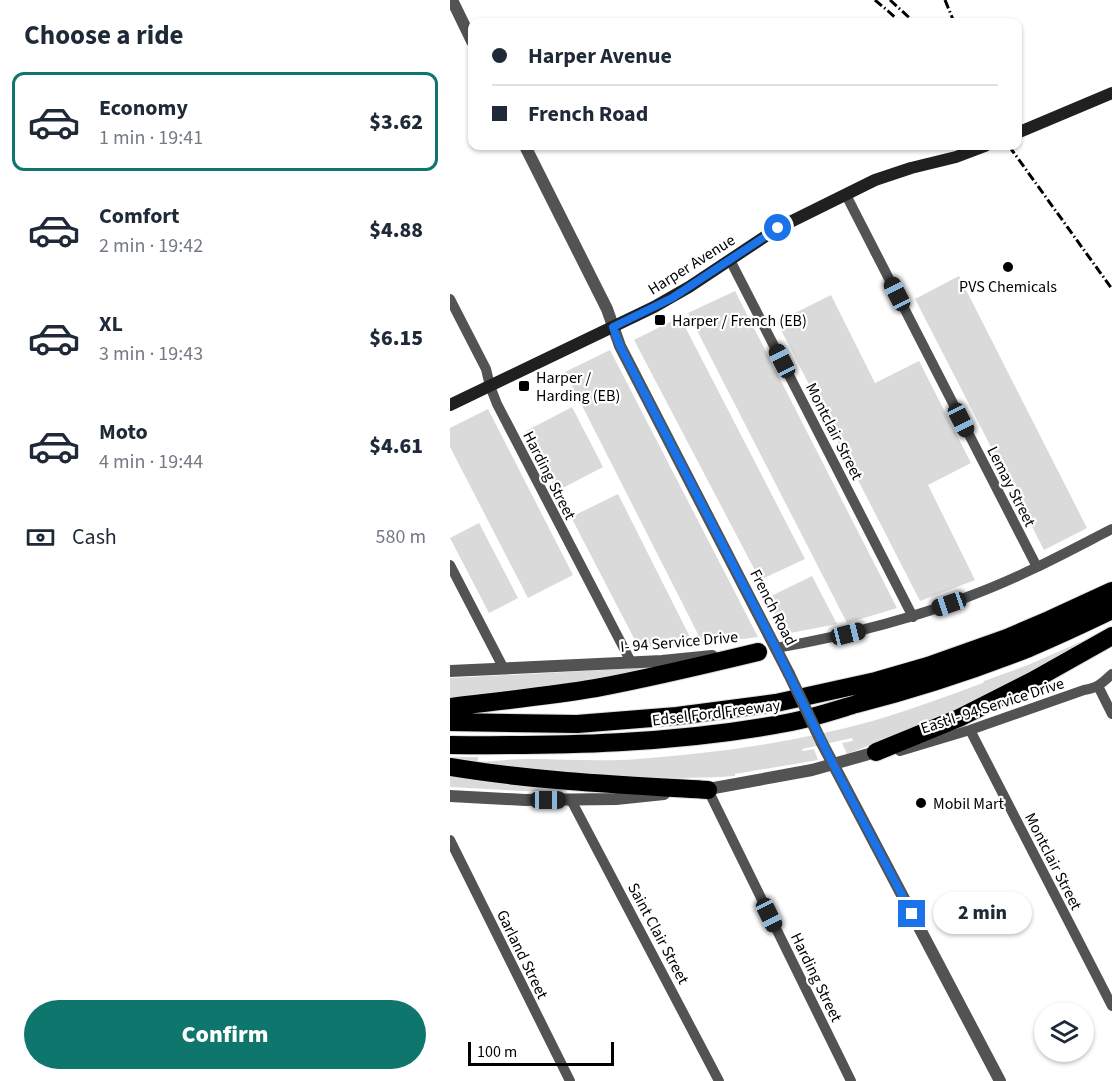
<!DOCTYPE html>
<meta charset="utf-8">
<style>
:root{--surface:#fff;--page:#f6f6f7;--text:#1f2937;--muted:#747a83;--line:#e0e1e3;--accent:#0f766e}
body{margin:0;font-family:"Source Sans 3",sans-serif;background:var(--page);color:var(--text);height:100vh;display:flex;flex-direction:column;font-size:22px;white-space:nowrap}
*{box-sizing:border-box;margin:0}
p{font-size:20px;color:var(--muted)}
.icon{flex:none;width:33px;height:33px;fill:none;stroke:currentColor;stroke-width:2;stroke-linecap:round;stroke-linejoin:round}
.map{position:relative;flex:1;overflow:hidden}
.panel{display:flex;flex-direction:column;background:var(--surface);width:450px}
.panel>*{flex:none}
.top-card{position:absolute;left:18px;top:18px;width:554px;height:132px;border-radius:12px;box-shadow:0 2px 4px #0004;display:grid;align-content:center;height:132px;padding:0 24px;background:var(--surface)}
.buttons{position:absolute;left:584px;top:1002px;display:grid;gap:12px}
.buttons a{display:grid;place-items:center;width:60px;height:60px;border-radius:50%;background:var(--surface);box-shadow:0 2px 4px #0004;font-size:30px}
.scale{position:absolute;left:18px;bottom:15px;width:146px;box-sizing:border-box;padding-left:6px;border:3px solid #000;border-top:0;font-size:16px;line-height:21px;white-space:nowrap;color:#000;-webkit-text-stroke:4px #fff;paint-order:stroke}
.end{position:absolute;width:27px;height:27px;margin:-14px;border:8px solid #1a73e8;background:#fff;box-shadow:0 0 0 3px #fff}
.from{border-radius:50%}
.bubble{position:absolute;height:42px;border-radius:21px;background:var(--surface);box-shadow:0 2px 4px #0004;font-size:20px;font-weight:800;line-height:42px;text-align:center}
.car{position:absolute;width:18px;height:36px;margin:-18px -9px;border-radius:8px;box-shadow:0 0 4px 2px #0007;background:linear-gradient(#222 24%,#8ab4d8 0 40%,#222 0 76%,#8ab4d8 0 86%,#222 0)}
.top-card b{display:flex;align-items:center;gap:21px;height:57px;font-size:22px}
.top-card b+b{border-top:2px solid var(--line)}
.top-card i{width:15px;height:15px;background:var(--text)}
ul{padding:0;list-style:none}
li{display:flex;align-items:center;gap:18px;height:99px;margin:0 12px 9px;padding:0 12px;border:3px solid transparent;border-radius:12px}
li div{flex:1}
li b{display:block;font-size:22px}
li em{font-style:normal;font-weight:800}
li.active{border-color:var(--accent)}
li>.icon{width:54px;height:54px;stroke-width:1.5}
h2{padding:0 24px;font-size:27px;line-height:72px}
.pay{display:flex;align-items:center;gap:15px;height:66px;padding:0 24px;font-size:22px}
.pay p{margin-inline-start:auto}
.button{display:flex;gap:12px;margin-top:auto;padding:12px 24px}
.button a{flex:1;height:69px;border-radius:36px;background:var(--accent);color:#fff;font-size:24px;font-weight:800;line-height:69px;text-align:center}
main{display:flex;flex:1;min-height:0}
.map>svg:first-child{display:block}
.green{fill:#dadada}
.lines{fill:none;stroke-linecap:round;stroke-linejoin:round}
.motorway-casing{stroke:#dbdbdb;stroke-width:20}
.minor{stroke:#535353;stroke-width:10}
.tertiary{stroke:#535353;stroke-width:12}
.secondary{stroke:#202020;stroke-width:12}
.motorway{stroke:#000;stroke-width:18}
.rail{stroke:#000;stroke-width:3;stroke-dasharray:9 3 1.5 3;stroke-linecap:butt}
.tertiary-bridge{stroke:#535353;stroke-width:12}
.route{stroke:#1a73e8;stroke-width:8}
.poi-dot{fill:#000;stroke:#fff;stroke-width:2}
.labels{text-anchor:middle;stroke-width:4.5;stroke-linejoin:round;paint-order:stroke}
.street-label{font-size:16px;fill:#000;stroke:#fff}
.poi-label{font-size:16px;fill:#000;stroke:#fff;text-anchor:start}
</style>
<main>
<section class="panel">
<h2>Choose a ride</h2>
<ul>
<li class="active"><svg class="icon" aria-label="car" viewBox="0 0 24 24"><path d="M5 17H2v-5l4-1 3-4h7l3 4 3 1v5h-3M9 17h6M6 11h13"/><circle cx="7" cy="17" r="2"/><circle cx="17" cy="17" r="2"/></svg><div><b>Economy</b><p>1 min · 19:41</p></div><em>$3.62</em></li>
<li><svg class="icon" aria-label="car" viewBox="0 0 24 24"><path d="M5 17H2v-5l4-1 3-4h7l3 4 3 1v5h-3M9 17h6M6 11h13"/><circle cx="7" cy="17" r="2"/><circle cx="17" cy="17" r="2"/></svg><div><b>Comfort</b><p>2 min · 19:42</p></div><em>$4.88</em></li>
<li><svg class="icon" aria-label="car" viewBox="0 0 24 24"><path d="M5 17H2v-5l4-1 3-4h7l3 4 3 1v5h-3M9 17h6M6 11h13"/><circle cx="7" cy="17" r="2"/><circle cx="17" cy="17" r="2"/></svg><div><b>XL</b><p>3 min · 19:43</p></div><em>$6.15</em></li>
<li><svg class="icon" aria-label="car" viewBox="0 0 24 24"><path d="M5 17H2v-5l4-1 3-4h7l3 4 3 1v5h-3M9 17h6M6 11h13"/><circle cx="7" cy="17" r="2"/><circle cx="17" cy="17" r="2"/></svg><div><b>Moto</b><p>4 min · 19:44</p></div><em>$4.61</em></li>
</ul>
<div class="pay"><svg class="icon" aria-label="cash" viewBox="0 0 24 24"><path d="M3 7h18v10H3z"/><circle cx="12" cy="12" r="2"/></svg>Cash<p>580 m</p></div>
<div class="button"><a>Confirm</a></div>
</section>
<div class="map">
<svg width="662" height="1081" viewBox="0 0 662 1081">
<rect width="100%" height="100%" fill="#fff"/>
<!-- green -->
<path class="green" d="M509,276L637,528L594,550L465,299Z
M285,291L447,608L397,623L238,313Z
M381,295L425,383L469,361L521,463L478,485L525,580L470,601L327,322Z
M230,317L355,559L310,580L184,340Z
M160,350L308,637L253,644L115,372Z
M122,407L153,467L107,491L76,431Z
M38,409L123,575L78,598L0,447V428Z
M168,494L244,645L189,648L121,517Z
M29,523L68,598L39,613L0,538Z
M362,576L387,624L335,634L317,598Z
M662,628L607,666L475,724L397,754L392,743L403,741L402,738L352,749L353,751L364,749L368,760L285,774V776C190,783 95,770 0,761V757H28V762C45,761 62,759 78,759C115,759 151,762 188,759C268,753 348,742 426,720C462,709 498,696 533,683L534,681L578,665Z
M211,667L150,680L0,699V678Z
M0,770L151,790L72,791L0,787Z"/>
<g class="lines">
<!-- motorway casing -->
<g class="motorway-casing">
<path id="motorway" d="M0,707C49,701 98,696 146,688C200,678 254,665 308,652
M0,722L127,724L227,716L326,703L426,681L478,666L557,638L599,620L662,591
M0,745C112,746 225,744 336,723C359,719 383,711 406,704C465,689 523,670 579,648C607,636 635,623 662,610
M426,752L509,718L582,681L662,636
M0,767C85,781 172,785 258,790"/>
</g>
<!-- minor -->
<path class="minor" d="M396,195L587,567
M280,260L463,617
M0,299L36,369L40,386L47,404L181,662
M0,565L54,669
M326,648C394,636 461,620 525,594C573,576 617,552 662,529
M648,686L662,714
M520,730L662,1006
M450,751L520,730L634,690C649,687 651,684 662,674
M258,790L401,1081
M121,800L269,1081
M0,840L120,1081"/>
<!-- tertiary -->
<path class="tertiary" d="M2,0L22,41
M75,146L157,309L170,346L339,674
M0,671L212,661L262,656
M372,743L550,1081
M253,790L362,770L426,752
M0,796L75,800L166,799L214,794"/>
<!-- secondary -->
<path class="secondary" d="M567,133L662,93
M0,405L204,307L239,287L328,228L425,180L461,168L506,157L535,146"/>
<!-- motorway -->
<use href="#motorway" class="motorway"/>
<!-- rail -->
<path class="rail" d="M425,0L438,11L450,22
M440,0L464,22
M495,0L504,22
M559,146L662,289"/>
<!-- tertiary-bridge -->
<path class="tertiary-bridge" d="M339,674L372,743"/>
</g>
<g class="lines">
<!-- route -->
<path class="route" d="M328,228L222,298L163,327L170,346L326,648L383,764L462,914"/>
</g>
<!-- markers -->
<g class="poi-dot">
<circle cx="558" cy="267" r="6"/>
<rect x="204" y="314" width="12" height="12" rx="3"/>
<rect x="68" y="380" width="12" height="12" rx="3"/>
<circle cx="471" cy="803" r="6"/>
</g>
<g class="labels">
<!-- street labels -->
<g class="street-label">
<text transform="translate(241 264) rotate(-32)" y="6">Harper Avenue</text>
<text transform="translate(385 431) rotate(63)" y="6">Montclair Street</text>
<text transform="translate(100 475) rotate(63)" y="6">Harding Street</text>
<text transform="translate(562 486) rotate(63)" y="6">Lemay Street</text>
<text transform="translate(324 607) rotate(63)" y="6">French Road</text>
<text transform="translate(229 641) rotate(-5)" y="6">I- 94 Service Drive</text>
<text transform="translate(542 705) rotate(-18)" y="6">East I- 94 Service Drive</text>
<text transform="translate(266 712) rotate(-7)" y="6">Edsel Ford Freeway</text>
<text transform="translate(604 861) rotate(63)" y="6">Montclair Street</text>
<text transform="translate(209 933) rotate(62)" y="6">Saint Clair Street</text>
<text transform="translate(73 954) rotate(64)" y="6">Garland Street</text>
<text transform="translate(367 977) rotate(64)" y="6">Harding Street</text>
</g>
<!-- poi labels -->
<g class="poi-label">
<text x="558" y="292" text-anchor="middle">PVS Chemicals</text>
<text x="222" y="326">Harper / French (EB)</text>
<text x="86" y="383">Harper /<tspan x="86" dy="18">Harding (EB)</tspan></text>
<text x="483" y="809">Mobil Mart</text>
</g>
</g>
</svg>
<div class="buttons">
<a><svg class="icon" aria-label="layers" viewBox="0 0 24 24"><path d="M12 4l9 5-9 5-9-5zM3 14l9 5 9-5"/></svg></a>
</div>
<div class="scale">100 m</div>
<i class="end from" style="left:328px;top:228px"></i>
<i class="end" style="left:462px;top:914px"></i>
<div class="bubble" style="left:483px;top:892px;width:99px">2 min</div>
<i class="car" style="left:447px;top:294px;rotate:333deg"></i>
<i class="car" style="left:332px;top:361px;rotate:333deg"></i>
<i class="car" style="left:511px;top:420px;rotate:153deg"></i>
<i class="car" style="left:499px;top:604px;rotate:251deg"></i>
<i class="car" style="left:398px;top:634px;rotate:76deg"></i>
<i class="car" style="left:98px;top:800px;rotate:90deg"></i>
<i class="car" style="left:319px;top:915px;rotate:154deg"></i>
<div class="top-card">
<b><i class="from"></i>Harper Avenue</b>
<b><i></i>French Road</b>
</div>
</div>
</main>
